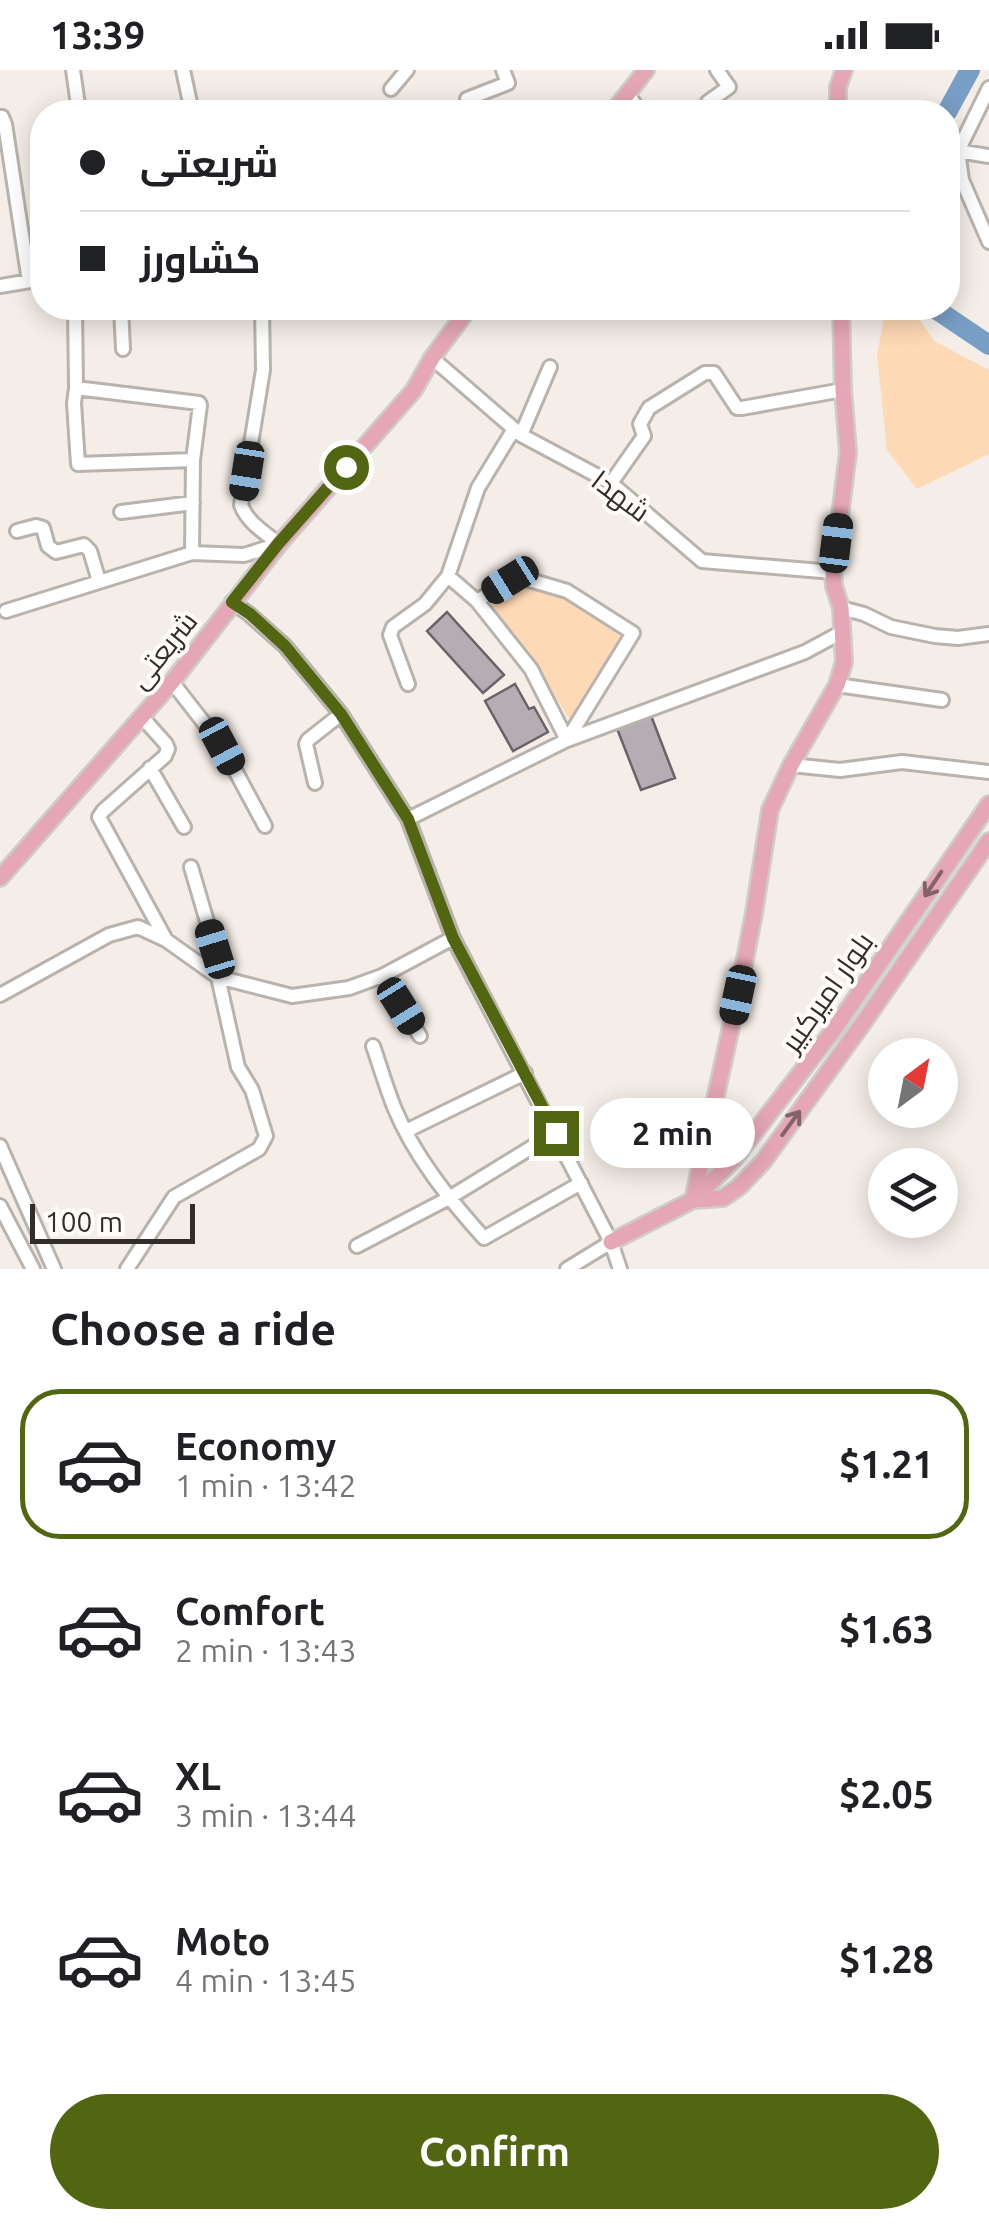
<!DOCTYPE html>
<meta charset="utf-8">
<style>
:root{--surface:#fff;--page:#f6f6f6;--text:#202124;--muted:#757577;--line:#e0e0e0;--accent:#526612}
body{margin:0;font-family:Ubuntu,Cairo,sans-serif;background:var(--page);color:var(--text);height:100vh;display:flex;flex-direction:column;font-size:38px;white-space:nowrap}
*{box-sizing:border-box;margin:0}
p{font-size:32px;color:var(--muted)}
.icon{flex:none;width:55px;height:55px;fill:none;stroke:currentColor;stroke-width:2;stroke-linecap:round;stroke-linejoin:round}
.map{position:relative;height:1199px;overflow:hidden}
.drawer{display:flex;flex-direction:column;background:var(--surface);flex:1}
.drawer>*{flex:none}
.banner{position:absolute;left:30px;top:30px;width:930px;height:220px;border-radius:40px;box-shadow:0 5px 25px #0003;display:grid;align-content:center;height:220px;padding:0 50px;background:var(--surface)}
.needle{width:65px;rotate:32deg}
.buttons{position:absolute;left:868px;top:968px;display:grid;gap:20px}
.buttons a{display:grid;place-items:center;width:90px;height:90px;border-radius:50%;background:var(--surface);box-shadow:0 5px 25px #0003;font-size:50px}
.scale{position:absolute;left:30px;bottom:25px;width:165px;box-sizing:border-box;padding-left:10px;border:5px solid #302d2b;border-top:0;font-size:28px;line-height:35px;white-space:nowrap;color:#302d2b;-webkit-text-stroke:8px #fffcfa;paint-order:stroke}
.end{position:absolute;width:45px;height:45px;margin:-22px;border:12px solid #526612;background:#fff;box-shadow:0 0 0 5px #fff}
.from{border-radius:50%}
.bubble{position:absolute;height:70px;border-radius:35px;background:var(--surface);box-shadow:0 5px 25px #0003;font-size:32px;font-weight:600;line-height:70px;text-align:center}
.car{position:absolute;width:30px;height:60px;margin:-30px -15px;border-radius:12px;box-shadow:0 0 8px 2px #0007;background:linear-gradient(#222 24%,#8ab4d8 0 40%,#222 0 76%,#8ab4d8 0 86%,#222 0)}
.banner b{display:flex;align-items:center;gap:35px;height:95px;font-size:38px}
.banner b+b{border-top:2px solid var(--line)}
.banner i{width:25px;height:25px;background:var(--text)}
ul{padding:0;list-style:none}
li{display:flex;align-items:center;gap:30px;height:150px;margin:0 20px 15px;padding:0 30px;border:5px solid transparent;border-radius:40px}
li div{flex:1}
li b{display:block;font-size:38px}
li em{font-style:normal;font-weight:600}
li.active{border-color:var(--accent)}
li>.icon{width:90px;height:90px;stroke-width:1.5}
h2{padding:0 50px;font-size:45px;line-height:120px}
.action{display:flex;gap:20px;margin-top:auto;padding:20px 50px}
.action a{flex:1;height:115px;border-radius:60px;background:var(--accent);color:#fff;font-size:40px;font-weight:600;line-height:115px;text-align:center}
.status{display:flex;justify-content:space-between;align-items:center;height:70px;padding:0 50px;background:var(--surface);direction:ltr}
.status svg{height:28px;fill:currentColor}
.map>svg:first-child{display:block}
.green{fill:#fed9b5}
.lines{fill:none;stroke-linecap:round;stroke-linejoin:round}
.river{stroke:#799ec6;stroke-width:20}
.building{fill:#b4adb3;stroke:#696369;stroke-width:2.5}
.minor-casing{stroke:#b9b3ad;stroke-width:18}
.major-casing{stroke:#cdcdcc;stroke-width:20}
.minor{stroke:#fff;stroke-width:12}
.major{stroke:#e5a6b5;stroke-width:15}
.oneway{stroke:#816369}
.route{stroke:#526612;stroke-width:12}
.labels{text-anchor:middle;stroke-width:8;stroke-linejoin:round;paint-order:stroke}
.street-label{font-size:28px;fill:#302d2b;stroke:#fffcfa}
</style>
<div class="status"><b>13:39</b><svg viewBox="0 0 49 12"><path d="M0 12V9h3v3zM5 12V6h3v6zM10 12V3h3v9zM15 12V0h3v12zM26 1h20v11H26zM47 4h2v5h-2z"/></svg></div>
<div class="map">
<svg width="989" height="1199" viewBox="0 0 989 1199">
<rect width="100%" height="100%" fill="#f5eee8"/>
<!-- green -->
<path class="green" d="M886,238H912L934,271L989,300V384L917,419L887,380L877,285Z
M531,516L554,520L626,563L624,569L570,650L534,592L486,539L513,519Z"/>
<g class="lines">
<!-- river -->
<path class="river" d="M947,42L970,0
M934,238L989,275"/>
</g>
<!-- building -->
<path class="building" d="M447,542L504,605L483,623L427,561Z
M515,614L529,639L534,637L548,662L513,681L485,631Z
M650,643L675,708L641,720L616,656Z"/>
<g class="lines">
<!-- minor casing -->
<g class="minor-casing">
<path id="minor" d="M73,0L79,42
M183,0L192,42
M989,18L958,81L962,110L989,172
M391,19L407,0
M627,23L640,42
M469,42L467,36V29L508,13L503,0
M710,42L708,32L729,17L717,0
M0,47H2L5,54L29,211
M958,81L989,86
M0,216L42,209
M75,238L76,318L74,333L78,394L193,390
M121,238L123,279
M262,238L263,300L241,435C247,452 265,463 279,474
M432,288L521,365L611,413L702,491L833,502
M76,318L199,333L200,335L193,390L192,483
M521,365L550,297
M611,413L644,366L640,354L649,338L705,303H714L737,338H742L843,320
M121,442L193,433
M17,461L36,456L43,458L48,476L56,482L84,475L90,481L99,511
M448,506L477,531L531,599L567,670
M477,531L516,506L567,521L633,563L567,670
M232,532L249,544L285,576L341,644L408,749L453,868L611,1172L620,1199
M841,538L864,544L891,557L935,566L958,568L989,564
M6,541L192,483L244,485L279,474
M172,612L222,676L265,756
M408,614L390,565L393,557L425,534L448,506L478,418L514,359
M837,615L942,630
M141,646L166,674L168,679L165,686L103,741L99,747L165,868
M791,695L840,700L902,692L989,702
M150,698L184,757
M315,713L306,674L308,670L341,644
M408,749L567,670L805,582L842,562
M382,906L420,966
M0,925L109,865L138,857L166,870L218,907L292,926L349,918L382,906L453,868
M373,976C380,996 386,1017 394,1037C414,1086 449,1129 484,1168L581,1113
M406,1061L525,1003
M0,1076L54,1199
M0,1136L33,1199
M357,1176L449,1128L555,1063
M127,1199L174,1127L259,1079L266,1066L252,1020L238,997L218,907L215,879L191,797
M567,1199L611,1172"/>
</g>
<!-- major casing -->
<g class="major-casing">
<path id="major" d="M613,42L646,0
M838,42V17L844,0
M0,808L172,612L279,474L414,320L432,288L469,238
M693,1130L738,925L754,843L770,740L791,695L837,615L844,592L841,538L834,516L833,502L848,382L843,320L841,238
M693,1130L723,1128L739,1117L763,1092L861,956L989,771
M611,1172L693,1130L734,1089L835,958L989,734"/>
</g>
<!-- minor -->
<use href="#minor" class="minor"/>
<!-- major -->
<use href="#major" class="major"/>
</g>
<!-- one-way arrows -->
<defs><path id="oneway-shaft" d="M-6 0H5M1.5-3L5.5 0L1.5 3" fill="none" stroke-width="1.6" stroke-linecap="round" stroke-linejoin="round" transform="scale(2.5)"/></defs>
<g class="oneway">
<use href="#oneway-shaft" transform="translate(933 814) rotate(124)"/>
<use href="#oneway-shaft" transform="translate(791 1053) rotate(-54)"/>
</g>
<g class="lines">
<!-- route -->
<path class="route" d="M346,397L278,474L232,532L250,544L285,576L341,644L408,749L453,868L556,1063"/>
</g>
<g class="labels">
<!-- street labels -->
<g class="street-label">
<text transform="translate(621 426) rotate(37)" y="10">شهدا</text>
<text transform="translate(163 580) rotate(-51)" y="10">شریعتی</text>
<text transform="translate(827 922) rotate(-55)" y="10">بلوار امیرکبیر</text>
</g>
</g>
</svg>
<div class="buttons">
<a><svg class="needle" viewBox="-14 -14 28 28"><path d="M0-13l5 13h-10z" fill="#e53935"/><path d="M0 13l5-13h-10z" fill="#757577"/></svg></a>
<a><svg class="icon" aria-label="layers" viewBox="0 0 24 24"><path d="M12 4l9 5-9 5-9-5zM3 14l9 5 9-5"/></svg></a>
</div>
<div class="scale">100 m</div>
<i class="end from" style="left:346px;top:397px"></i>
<i class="end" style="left:556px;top:1063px"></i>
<div class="bubble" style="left:590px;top:1028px;width:165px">2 min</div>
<i class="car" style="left:247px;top:401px;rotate:189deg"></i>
<i class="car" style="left:836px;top:473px;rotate:7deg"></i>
<i class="car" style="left:510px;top:510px;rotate:238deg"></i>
<i class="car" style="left:222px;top:676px;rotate:152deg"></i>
<i class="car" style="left:215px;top:879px;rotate:343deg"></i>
<i class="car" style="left:738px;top:925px;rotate:192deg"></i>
<i class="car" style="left:401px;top:936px;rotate:148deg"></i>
<div class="banner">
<b><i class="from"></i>شریعتی</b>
<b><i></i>کشاورز</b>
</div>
</div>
<section class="drawer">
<h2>Choose a ride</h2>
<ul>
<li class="active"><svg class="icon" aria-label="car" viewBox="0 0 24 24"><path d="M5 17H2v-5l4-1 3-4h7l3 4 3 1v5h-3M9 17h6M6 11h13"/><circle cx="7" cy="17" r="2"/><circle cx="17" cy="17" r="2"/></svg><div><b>Economy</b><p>1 min · 13:42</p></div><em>$1.21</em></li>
<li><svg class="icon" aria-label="car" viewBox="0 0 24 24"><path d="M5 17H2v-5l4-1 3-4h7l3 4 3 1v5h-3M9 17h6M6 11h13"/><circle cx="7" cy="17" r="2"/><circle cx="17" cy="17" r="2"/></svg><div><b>Comfort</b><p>2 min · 13:43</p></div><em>$1.63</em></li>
<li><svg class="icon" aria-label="car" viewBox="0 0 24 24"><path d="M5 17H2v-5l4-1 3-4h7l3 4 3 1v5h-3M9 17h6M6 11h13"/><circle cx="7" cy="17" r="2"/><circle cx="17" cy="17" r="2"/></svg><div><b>XL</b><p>3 min · 13:44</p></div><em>$2.05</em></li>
<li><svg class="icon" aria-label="car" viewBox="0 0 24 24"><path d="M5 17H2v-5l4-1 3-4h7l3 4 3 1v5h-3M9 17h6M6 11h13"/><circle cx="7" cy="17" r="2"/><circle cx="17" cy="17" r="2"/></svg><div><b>Moto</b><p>4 min · 13:45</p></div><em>$1.28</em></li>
</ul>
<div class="action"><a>Confirm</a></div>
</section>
